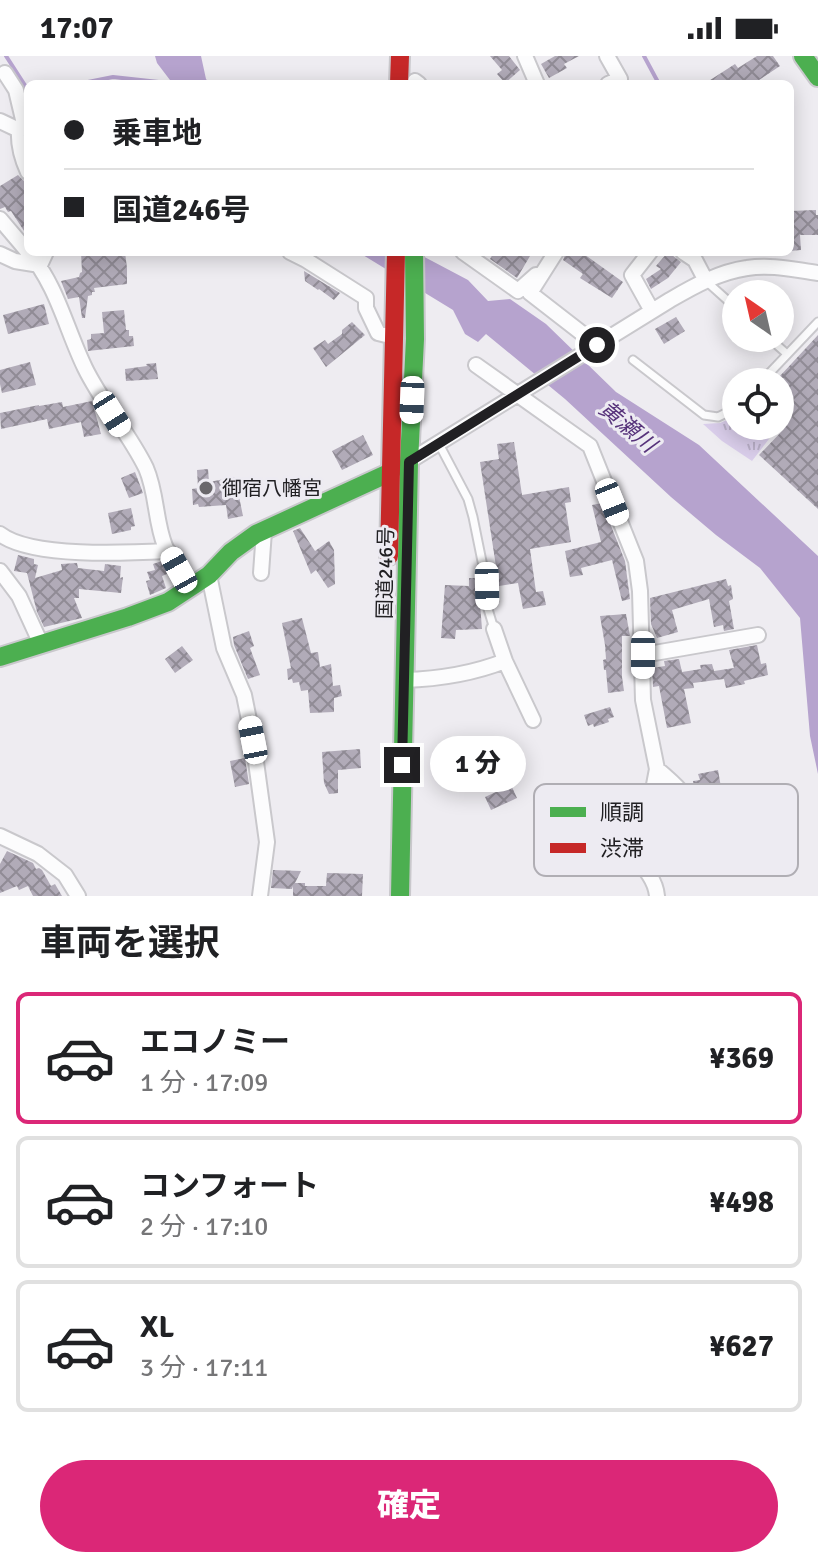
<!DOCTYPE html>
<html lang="ja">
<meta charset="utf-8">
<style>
:root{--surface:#fff;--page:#f2f2f2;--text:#202124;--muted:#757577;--line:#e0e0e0;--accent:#db2777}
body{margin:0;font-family:Signika,"Noto Sans JP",sans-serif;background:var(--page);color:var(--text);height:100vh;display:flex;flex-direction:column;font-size:30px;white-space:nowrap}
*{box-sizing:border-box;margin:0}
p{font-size:26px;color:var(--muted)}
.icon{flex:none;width:44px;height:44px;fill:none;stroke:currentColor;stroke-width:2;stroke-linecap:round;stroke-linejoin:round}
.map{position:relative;height:840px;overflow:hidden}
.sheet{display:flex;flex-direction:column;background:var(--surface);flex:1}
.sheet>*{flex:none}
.banner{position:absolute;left:24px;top:24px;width:770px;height:176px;border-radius:12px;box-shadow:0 4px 20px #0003;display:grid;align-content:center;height:176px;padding:0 40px;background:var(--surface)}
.needle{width:52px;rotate:326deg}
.fabs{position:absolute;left:722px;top:224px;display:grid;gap:16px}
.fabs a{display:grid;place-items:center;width:72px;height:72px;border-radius:50%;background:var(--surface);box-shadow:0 4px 20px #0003;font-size:40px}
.end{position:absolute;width:36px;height:36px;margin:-18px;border:10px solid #212023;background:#fff;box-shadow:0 0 0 4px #fff}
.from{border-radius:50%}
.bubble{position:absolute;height:56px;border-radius:28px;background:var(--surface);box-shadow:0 4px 20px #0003;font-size:26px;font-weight:800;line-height:56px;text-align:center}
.car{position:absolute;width:24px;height:48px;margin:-24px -12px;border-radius:10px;box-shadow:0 0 6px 2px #0007;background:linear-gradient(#fff 24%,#345 0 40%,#fff 0 76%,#345 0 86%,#fff 0)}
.banner b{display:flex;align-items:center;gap:28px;height:76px;font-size:30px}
.banner b+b{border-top:2px solid var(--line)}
.banner i{width:20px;height:20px;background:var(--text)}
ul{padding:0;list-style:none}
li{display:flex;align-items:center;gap:24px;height:132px;margin:0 16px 12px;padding:0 24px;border:4px solid var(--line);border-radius:12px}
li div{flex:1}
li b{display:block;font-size:30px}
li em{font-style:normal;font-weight:800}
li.selected{border-color:var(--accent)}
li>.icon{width:72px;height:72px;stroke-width:1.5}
h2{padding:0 40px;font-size:36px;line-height:96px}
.cta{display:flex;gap:16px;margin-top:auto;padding:16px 40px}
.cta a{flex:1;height:92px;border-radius:48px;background:var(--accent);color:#fff;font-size:32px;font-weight:800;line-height:92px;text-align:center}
.status{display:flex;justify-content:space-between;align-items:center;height:56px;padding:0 40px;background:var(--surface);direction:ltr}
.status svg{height:22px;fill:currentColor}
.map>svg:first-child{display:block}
.grass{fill:url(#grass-tufts)}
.water{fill:#b6a3ce}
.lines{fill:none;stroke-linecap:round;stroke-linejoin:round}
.stream{stroke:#b6a3ce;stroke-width:4}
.building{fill:url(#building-cross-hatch)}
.lane-casing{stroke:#c9c8cc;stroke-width:11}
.street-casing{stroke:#c9c8cc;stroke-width:18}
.fast-casing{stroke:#c9c8cc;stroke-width:22}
.jam-casing{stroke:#c9c8cc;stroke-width:22}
.lane{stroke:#fcfcfd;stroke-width:7}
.street{stroke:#fcfcfd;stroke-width:14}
.fast{stroke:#4caf50;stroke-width:18}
.jam{stroke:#c62828;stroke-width:18}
.route{stroke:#212023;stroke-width:10}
.poi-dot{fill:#69676b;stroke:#edebf2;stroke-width:3}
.labels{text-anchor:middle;stroke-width:6;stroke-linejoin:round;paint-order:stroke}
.poi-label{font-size:20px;fill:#212023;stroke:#edebf2;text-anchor:start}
.street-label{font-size:20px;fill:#212023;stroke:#edebf2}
.water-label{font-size:22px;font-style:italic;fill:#57337b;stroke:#edebf2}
.key{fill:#edebf2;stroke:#b0aeb4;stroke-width:2}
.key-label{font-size:22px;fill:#212023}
</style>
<div class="status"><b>17:07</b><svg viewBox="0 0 49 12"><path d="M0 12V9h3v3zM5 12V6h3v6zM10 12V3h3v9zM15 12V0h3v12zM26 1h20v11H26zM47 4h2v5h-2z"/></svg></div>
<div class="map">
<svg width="818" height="840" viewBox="0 0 818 840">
<defs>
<pattern id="grass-tufts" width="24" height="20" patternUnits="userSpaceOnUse" patternTransform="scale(2)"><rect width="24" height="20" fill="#daceeb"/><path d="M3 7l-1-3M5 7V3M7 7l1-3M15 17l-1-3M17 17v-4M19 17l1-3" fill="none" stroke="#bbb1c9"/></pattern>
<pattern id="building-cross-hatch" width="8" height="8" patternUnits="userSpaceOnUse" patternTransform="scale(2)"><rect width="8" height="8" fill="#b1abb8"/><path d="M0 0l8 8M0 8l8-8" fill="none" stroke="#908b95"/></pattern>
</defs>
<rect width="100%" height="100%" fill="#eeecf1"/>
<!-- grass -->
<path class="grass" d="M736,360V370H756L769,383L752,405L722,385L703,368L720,367Z"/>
<!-- water -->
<path class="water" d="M155,0H201L206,23L210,28H173L157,7Z
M358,196H415L468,224L488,245L510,243L546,268L616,336L699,389L818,500V718L810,680L800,562L760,512L716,479L671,441L565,343L486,278L478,286L465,278L453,254Z"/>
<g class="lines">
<!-- stream -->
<path class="stream" d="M6,0L28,34
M644,0L659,28
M78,28L113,21L177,28"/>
</g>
<!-- building -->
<path class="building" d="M490,0H509L520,14L505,27L497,18L502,14Z
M555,0H579L564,8L567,12L549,22L541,8Z
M757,0H773L780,10L753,28H704L735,8L738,12Z
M18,119L28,129V181L11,155L8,156L5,151L0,153V130Z
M816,154V159H818V179H800L801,194L790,195V155Z
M81,196H125L127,212V228L94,232L95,236H92V239L88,240L85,262H82L79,241L68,243L61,225L79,221L80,217L82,216Z
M494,196H524L530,200L517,222L490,203Z
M566,196H581L623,226L612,242L580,222L583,218L563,204Z
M668,196L681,206L668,222L651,233L646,223L661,213L656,210Z
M304,215L340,237L334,244L319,233L318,234L305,225Z
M44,248L49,268L8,278L3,259Z
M124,254L126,274H129V280H133L134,290L88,295L87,284L91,283V278L104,277L102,256Z
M676,261L685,275L664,288L655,273Z
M352,266L365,279L326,311L313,292L325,284L328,288L342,278V274Z
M818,279V453L759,399L783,374L780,371V360L791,349L780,339V320Z
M30,306L36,329L2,337L0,328V314Z
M156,307L158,323L126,325L125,313L147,310L146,308Z
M92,345L101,378L84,381L81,366L49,373L47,363L1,373L0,357L39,349V350L62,346L63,351Z
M363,379L373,399L342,414L332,395Z
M514,386L522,439L569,431L571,446L565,447L571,486L530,493L536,536L543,535L546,549L523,553L518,527L499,530L480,406L499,403L497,388Z
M208,413L209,426L235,421L243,460L228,463L226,449L199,451L198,448L193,449L192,433L198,432L197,414Z
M135,416L143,437L129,442L121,422Z
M602,447L625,505L630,543L622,545L612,504L581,512L583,519L570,521L565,495L601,486L592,449Z
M131,452L135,470L131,471V474L112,478L108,457Z
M300,472L315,495L329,485L334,494L335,528L328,532L316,514L311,518L293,475Z
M18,499L34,503V508L38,509L35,522L62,514L61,508L77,507L78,512L104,515L105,508L121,510L120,522L123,521L121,537L79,533V542H74L82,562L44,571L37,556L27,517L14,515Z
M162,505L167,518L162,520L166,532L150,539L146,525L150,524L147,516L155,514L153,508Z
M469,522H478L482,573L456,574L455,583L441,582L445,529L469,530Z
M726,523L728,530L731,529L733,543L729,545L734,573L724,575L723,569L714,571L709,543L672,554L678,576L657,582L651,568L650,542Z
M626,558L630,580H622V621L624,635L608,637L606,614H604L603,604L606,603L605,589L600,560Z
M302,562L311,597L318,596L320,611L331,608L333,630L340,629L342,640L334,642V656L310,657L308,634L301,635L299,626L293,627L292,623L288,624L287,613L291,612L282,567Z
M249,575L254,590L250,592L260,619L248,623L234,589L233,581Z
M757,589L761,608L766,607L768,619L744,625L745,628L726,632L724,623L693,627L694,632L684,633L691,667L667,672L659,630L653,631L652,612L665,610L664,605L679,603L682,616L701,613L700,609L712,608L714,615L734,612L729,594Z
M182,590L193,604L175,617L165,603Z
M610,651L614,661L608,663L609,666L594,671L593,668L588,670L584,659Z
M360,693L361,712L338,714V737L329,738L324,727L322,696Z
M245,702L249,728L235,731L230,705Z
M718,714L722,737L752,731L755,744L741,747L744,771L727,773L724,751L713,753L709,735L695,737L693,725L700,724L698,718Z
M511,729L517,742L491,754L485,741Z
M7,795L33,807L36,813L39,812L42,814L51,830L55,828L62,840H33L28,830L19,834L17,830L0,837V808Z
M273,814L301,815L295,827H305V830H326L327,817L363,818L362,840H293V830L292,833L271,832Z"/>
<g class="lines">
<!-- lane casing -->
<g class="lane-casing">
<path id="lane" d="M706,225L736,252
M769,282L787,298
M633,304L704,359L718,361L736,352
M761,326L818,266
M439,388L468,443L473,461L487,530L488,553L494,573"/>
</g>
<!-- street casing -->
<g class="street-casing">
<path id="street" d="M525,0L537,28
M607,0L620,23L608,28
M5,17L16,34L25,72
M415,25L419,28
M0,65L19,74L25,72
M19,74C18,89 22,103 28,116
M0,163L28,196
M28,196C57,229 66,273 85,312C102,347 129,377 146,412C157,437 155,465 165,490C171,504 182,519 189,533
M290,196L306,204L366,242V252L378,277L394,281
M463,196L518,235L536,219
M556,196L530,237L597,289
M650,196L632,219L652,255
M683,196L695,204L706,225
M0,198L15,205L40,209L46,196
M476,309L590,390L636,505L640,535L643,644L657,713L653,734L622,772L619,781C631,801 655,816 657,840
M408,406L670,244C694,230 719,216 747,212C771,208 795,214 818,217
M0,478C31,502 128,497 168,495
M0,515L19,540L41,588
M261,517L264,475
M209,519L224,592L244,639L253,684L267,786L260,840
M494,573L505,605L533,664
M643,599L758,579
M404,624C439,623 472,618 505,605
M657,713C675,728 690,741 697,765
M0,780L38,798L65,819L78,840"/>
</g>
<!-- fast casing -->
<g class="fast-casing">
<path id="fast" d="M803,0L818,21
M0,601L128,561L168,546L209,519L231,496L256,478L391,416
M400,840L409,406L415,283L414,196"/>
</g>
<!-- jam casing -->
<g class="jam-casing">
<path id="jam" d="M399,28L400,0
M389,500L396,196"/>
</g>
<!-- lane -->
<use href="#lane" class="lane"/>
<!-- street -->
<use href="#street" class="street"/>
<!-- fast -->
<use href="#fast" class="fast"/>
<!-- jam -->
<use href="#jam" class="jam"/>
</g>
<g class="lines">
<!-- route -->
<path class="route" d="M402,709L409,406L597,289"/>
</g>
<!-- markers -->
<circle class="poi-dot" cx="206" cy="432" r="8"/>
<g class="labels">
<!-- poi labels -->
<g class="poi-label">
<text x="222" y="439">御宿八幡宮</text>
</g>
<!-- street labels -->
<g class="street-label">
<text transform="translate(385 517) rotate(-89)" y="7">国道246号</text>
</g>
<!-- water labels -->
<g class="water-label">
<text transform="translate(628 370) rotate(40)" y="8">黄瀬川</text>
</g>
</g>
<!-- legend -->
<rect x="534" y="728" width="264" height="92" rx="12" class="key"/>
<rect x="550" y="751" width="36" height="10" fill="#4caf50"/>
<rect x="550" y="787" width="36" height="10" fill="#c62828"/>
<g class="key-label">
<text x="600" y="764">順調</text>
<text x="600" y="800">渋滞</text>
</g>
</svg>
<div class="fabs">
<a><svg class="needle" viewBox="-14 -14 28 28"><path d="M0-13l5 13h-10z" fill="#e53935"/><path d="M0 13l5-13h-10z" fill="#757577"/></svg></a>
<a><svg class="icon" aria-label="locate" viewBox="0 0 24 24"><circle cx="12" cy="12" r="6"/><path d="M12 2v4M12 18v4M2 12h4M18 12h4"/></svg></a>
</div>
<i class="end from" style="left:597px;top:289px"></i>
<i class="end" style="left:402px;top:709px"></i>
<div class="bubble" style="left:430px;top:680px;width:96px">1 分</div>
<i class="car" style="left:412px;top:344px;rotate:182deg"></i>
<i class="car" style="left:112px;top:358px;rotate:148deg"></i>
<i class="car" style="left:612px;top:446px;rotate:158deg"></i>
<i class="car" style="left:179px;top:514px;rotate:331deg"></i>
<i class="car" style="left:487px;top:530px;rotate:179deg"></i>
<i class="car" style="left:643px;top:599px;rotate:180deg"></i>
<i class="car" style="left:253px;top:684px;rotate:349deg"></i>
<div class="banner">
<b><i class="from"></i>乗車地</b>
<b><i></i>国道246号</b>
</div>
</div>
<section class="sheet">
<h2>車両を選択</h2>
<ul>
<li class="selected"><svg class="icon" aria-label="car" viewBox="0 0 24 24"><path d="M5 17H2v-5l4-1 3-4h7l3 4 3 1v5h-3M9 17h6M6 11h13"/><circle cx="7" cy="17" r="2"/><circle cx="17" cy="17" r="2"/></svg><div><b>エコノミー</b><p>1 分 · 17:09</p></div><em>¥369</em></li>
<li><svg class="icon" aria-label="car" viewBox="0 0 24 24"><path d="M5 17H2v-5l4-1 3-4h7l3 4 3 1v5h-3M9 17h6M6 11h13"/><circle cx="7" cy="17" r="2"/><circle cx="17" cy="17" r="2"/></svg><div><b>コンフォート</b><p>2 分 · 17:10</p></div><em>¥498</em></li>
<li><svg class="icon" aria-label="car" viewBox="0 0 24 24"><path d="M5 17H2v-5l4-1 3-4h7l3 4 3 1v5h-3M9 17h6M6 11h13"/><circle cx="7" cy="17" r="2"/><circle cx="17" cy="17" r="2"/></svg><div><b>XL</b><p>3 分 · 17:11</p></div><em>¥627</em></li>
</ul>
<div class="cta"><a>確定</a></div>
</section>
